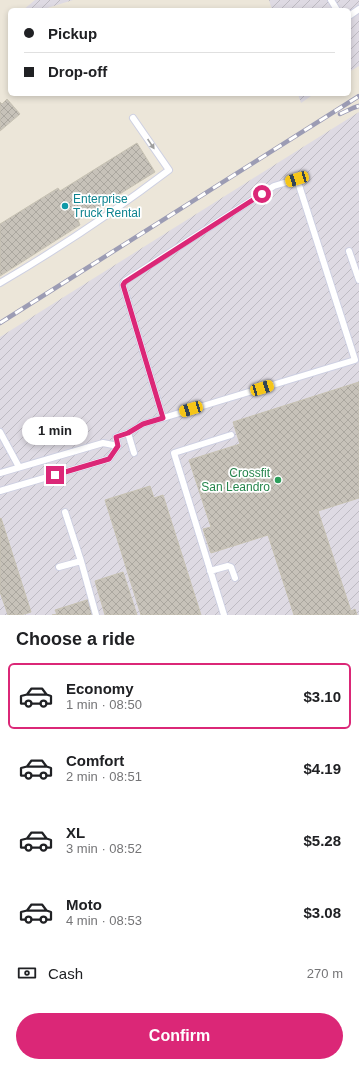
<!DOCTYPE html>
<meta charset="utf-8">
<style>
:root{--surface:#fff;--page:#f2f2f2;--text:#202124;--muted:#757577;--line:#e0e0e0;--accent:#db2777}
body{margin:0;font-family:Arial,sans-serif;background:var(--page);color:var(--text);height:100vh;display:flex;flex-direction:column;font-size:15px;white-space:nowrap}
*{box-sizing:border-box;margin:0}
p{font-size:13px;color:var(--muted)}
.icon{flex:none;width:22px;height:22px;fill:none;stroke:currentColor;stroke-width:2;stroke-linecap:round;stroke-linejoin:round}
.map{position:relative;height:615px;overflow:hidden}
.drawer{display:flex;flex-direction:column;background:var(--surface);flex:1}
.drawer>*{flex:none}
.top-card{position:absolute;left:8px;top:8px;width:343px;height:88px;border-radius:6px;box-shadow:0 2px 6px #0003;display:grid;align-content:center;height:88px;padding:0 16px;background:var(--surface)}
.end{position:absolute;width:18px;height:18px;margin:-9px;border:5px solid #db2777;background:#fff;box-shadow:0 0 0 2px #fff}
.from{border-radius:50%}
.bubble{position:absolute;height:28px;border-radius:14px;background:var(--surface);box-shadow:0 2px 6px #0003;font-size:13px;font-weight:600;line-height:28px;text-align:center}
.car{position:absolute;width:12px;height:24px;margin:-12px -6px;border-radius:5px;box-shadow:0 0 3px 1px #0007;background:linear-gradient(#f5c518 24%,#345 0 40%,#f5c518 0 76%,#345 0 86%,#f5c518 0)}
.top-card b{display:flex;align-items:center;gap:14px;height:38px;font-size:15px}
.top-card b+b{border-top:1px solid var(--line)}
.top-card i{width:10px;height:10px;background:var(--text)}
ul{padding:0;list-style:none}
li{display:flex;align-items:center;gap:12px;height:66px;margin:0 8px 6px;padding:0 8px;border:2px solid transparent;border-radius:6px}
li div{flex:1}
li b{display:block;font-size:15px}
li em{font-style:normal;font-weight:600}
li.active{border-color:var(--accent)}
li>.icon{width:36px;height:36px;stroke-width:1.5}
h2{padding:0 16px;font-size:18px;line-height:48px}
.pay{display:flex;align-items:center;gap:10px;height:44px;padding:0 16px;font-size:15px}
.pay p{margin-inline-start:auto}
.button{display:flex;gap:8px;margin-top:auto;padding:8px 16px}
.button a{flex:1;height:46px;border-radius:24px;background:var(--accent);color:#fff;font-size:16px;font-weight:600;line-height:46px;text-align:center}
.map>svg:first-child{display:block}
.industrial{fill:url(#industrial-furrows)}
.building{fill:url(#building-cross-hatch);stroke:#c7c2b3}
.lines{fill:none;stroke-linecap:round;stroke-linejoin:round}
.lane-casing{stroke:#ced0e2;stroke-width:8}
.lane{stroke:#fff;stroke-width:6}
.rail-casing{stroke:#9c9cb4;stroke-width:4.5}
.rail{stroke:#fff;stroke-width:3;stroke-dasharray:9;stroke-linecap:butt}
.oneway{fill:#9e9e9e}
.route{stroke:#db2777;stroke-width:5}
.culture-dot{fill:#0f9aa8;stroke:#fff;stroke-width:1.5}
.leisure-dot{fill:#2e9e5b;stroke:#fff;stroke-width:1.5}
.labels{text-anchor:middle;stroke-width:3.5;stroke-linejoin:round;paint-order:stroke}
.culture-label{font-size:12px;fill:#0d838f;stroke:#fff;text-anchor:start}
.leisure-label{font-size:12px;fill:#27864d;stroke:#fff;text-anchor:end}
</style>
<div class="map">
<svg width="359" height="615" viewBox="0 0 359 615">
<defs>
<pattern id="industrial-furrows" width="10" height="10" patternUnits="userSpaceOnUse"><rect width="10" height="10" fill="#dedae3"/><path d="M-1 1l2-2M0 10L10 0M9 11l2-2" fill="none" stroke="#bebbc3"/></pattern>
<pattern id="building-cross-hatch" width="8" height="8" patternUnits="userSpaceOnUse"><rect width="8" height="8" fill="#c7c2b9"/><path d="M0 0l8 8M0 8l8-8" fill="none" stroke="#aba79f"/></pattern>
</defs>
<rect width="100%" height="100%" fill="#ece6d9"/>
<!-- industrial -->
<path class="industrial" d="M35,0H73L41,10H23Z
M269,0H359V66L349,72V10H272Z
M298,94H314L301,103Z
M359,112V615H0V337Z"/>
<!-- building -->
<path class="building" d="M7,99L20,114L0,131V102L2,104Z
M137,143L155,172L78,220L80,225L0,276V224L58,188L60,191Z
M359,382V498L318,511L351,611L355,609L357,615H294L268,535L211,553L203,529L211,527L189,460L240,444L233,422Z
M150,486L154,498L163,495L201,615H141L105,500Z
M1,518L31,612L21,615H8L0,592V519Z
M123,572L137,615H105L95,581Z
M90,599L95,615H52L57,614L55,610Z"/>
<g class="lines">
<!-- lane casing -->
<g class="lane-casing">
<path id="lane" d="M331,0L337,10
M349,16L359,9
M349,251L359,280
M0,283C58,249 115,211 169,170L133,118
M0,432L19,467
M128,433L143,424L163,418L355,360L297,179L274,186L125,281L123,285L163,418
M118,446L116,437L128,433L134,453
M0,473L103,443L118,446L109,459L0,491
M65,512L81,561L96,615
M59,567L81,561
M210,571L228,566L231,567L235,578
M224,615L174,453L231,435"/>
</g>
<!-- lane -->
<use href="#lane" class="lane"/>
<!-- rail casing -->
<g class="rail-casing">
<path id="rail" d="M340,114L353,108L359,106
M0,323L359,96"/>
</g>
<!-- rail -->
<use href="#rail" class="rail"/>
</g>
<!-- one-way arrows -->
<defs><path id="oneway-solid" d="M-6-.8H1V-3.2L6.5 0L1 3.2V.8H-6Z"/></defs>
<use class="oneway" href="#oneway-solid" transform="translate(151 144) rotate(56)"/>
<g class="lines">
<!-- route -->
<path class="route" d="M55,475L109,459L118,446L116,437L128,433L143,424L163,418L123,285L125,282L262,194"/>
</g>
<!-- markers -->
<circle class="culture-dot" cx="65" cy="206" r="4"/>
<circle class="leisure-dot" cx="278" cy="480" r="4"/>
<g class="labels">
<!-- culture labels -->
<g class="culture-label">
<text x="73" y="203">Enterprise<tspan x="73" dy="14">Truck Rental</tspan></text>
</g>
<!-- leisure labels -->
<g class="leisure-label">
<text x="270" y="477">Crossfit<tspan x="270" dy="14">San Leandro</tspan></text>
</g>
</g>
</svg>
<i class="end from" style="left:262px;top:194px"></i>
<i class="end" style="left:55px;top:475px"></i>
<div class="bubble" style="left:22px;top:417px;width:66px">1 min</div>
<i class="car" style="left:297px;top:179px;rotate:253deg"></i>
<i class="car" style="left:262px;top:388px;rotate:73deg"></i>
<i class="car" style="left:191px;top:409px;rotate:253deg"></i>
<div class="top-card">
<b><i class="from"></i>Pickup</b>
<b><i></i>Drop-off</b>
</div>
</div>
<section class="drawer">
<h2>Choose a ride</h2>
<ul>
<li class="active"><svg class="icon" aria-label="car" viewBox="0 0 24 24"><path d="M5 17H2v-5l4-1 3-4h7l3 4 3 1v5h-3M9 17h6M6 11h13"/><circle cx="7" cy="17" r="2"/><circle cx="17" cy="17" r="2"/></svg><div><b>Economy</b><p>1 min · 08:50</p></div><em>$3.10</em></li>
<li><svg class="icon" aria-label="car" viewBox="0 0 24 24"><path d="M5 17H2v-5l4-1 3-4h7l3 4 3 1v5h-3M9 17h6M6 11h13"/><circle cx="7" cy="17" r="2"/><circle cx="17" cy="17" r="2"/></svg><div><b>Comfort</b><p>2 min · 08:51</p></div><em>$4.19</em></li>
<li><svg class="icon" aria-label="car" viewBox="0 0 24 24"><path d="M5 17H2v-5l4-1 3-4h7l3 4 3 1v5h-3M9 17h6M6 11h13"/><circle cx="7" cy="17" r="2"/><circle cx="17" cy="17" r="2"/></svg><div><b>XL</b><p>3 min · 08:52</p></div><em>$5.28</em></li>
<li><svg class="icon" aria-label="car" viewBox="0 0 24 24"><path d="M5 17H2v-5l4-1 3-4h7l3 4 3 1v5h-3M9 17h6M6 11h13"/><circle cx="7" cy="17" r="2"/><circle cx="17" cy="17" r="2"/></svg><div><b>Moto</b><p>4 min · 08:53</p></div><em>$3.08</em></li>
</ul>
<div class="pay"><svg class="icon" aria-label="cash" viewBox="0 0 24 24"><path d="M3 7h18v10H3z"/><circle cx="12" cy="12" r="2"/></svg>Cash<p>270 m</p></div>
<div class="button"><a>Confirm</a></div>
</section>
